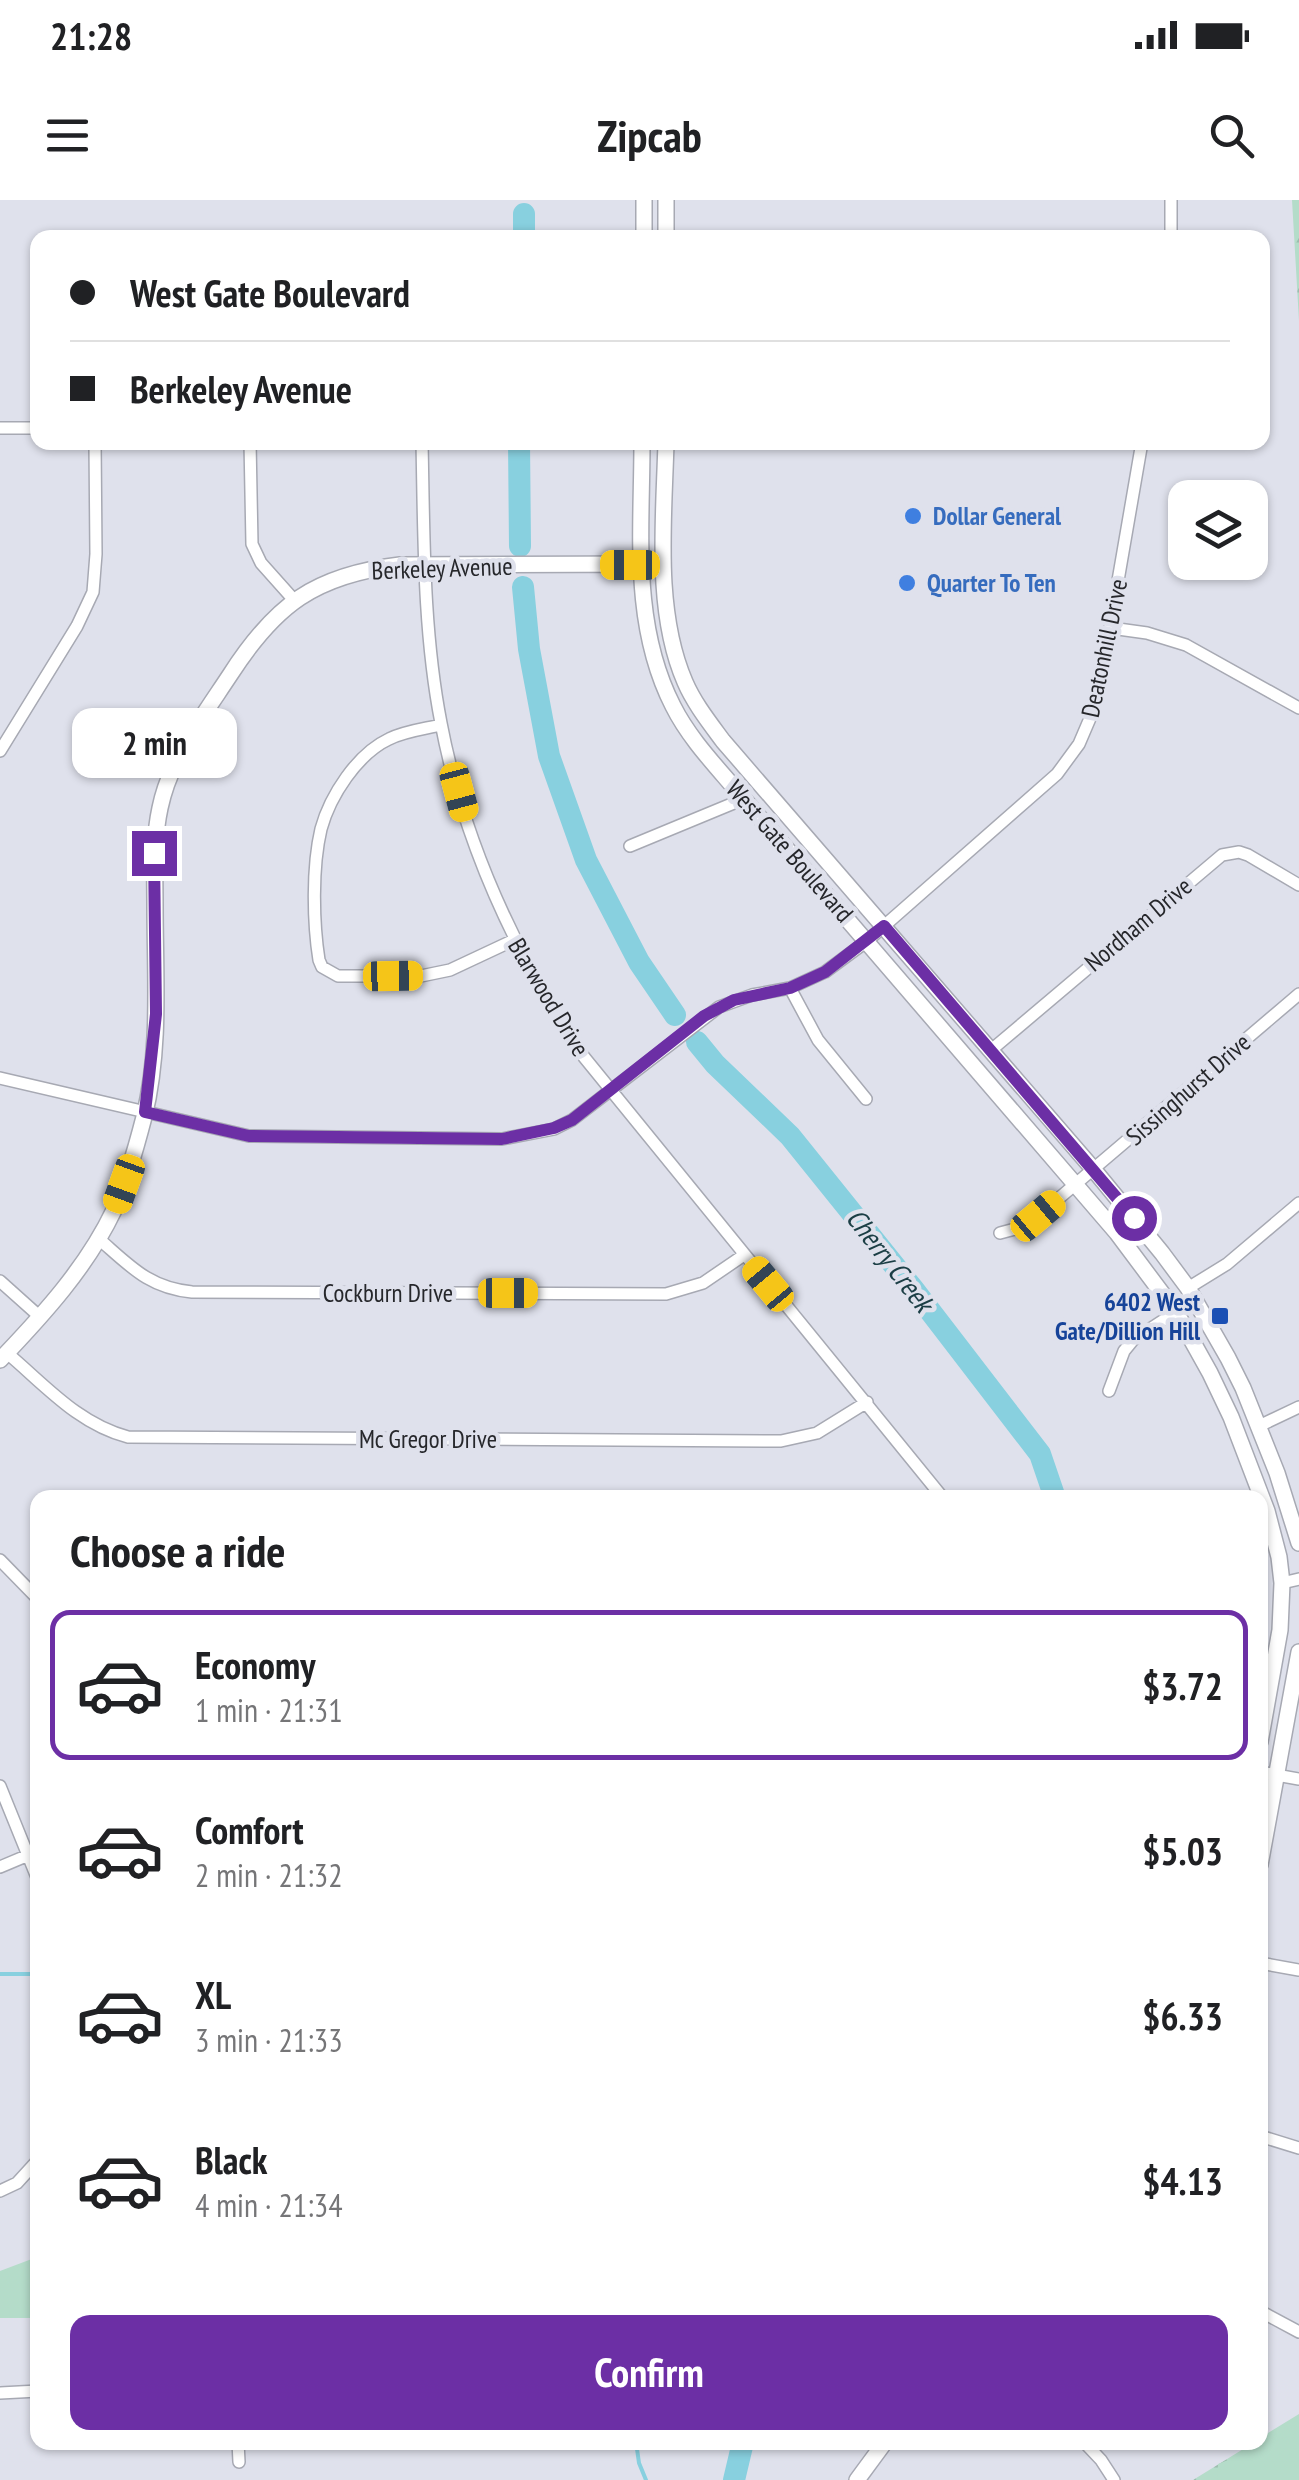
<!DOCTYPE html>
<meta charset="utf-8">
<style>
:root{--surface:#fff;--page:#f6f6f6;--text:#202124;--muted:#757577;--line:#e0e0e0;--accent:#6c2fa5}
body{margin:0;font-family:"PT Sans Narrow",sans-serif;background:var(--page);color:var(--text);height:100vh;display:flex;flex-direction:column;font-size:38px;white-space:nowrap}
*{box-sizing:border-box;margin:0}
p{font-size:32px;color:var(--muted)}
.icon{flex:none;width:55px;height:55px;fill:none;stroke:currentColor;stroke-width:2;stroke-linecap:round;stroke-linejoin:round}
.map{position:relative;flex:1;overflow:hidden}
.drawer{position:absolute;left:30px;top:1290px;width:1238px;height:960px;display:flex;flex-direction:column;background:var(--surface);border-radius:20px;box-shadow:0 2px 8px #0004}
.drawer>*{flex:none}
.top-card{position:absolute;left:30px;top:30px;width:1240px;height:220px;border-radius:20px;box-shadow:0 2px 8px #0004;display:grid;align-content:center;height:220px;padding:0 40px;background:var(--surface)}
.tools{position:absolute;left:1168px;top:280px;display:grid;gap:20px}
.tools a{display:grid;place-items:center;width:100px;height:100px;border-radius:20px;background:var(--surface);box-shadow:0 2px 8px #0004;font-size:50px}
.end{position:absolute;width:45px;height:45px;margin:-22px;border:12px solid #6c2fa5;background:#fff;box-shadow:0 0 0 5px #fff}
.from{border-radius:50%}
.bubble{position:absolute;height:70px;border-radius:20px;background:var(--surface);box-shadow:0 2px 8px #0004;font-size:32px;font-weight:600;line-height:70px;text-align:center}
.car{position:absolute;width:30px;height:60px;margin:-30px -15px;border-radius:12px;box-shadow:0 0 8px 2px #0007;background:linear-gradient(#f5c518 24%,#345 0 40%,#f5c518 0 76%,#345 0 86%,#f5c518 0)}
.top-card b{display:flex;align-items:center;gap:35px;height:95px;font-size:38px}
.top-card b+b{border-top:2px solid var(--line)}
.top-card i{width:25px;height:25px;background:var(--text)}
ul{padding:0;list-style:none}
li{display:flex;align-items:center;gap:30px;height:150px;margin:0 20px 15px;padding:0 20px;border:5px solid transparent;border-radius:20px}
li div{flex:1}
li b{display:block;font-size:38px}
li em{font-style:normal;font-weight:600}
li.current{border-color:var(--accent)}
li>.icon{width:90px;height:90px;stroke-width:1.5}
h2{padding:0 40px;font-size:45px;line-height:120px}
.primary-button{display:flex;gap:20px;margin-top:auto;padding:20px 40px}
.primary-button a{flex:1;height:115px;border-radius:20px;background:var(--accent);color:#fff;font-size:40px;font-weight:600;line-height:115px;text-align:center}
.status{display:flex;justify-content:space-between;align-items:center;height:70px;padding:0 50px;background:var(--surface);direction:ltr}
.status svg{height:28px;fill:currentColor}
header{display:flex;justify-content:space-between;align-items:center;height:130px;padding:0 40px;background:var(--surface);font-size:45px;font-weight:600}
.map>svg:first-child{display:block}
.forest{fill:url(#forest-firs)}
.green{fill:#b4dcc9}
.water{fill:#88d0df}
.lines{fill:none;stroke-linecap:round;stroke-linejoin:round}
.stream{stroke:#88d0df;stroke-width:4}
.river{stroke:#88d0df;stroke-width:22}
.street-casing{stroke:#a7a9b3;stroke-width:14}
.secondary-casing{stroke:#a7a9b3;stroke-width:18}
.street{stroke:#fff;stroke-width:11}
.secondary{stroke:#fff;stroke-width:15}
.route{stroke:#6c2fa5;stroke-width:12}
.shop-dot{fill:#3f7fe0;stroke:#dfe1ec;stroke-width:4}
.transit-dot{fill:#1a4fb4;stroke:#dfe1ec;stroke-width:4}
.labels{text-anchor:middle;stroke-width:9;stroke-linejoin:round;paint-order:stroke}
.shop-label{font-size:25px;font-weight:bold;fill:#366cbe;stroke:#dfe1ec;text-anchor:start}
.street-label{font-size:25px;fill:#26272b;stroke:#dfe1ec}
.transit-label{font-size:25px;font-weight:bold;fill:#164399;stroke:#dfe1ec;text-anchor:end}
.water-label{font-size:28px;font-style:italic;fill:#1b3e45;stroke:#dfe1ec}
</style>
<div class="status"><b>21:28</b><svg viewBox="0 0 49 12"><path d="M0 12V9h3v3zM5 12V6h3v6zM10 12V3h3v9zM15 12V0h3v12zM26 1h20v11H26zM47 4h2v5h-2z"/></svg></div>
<header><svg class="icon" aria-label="menu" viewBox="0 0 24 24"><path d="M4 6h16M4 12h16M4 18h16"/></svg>Zipcab<svg class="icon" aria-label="search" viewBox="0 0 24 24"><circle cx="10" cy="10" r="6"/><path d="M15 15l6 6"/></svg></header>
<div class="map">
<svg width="1299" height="2280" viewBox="0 0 1299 2280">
<defs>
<pattern id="forest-firs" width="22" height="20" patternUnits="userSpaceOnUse" patternTransform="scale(2.5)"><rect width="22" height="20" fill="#b4dcc9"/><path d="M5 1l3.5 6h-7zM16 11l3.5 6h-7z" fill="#9bbdad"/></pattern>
</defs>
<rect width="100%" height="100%" fill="#dfe1ec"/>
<!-- forest -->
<path class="forest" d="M1292,0H1299V121Z
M1299,2214V2280H1193L1253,2243L1260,2242V2238Z"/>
<!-- green -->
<path class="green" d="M37,2057L38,2129H35L30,2118H0V2071Z
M1299,2232V2280H1217L1218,2264Z"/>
<!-- water -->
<path class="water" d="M448,243H509V249L448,250Z"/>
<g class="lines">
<!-- stream -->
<path class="stream" d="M0,1774H38
M636,2242L639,2263L646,2280"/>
<!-- river -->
<path class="river" d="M524,38V14
M519,242L520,346
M523,387L529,449L549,556L586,660L639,762L675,815
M697,842L715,864L790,936L914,1090L1040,1254L1055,1298
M734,2280L743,2242"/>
<!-- street casing -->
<g class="street-casing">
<path id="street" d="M1171,0V38
M0,228H38
M250,242L252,344L261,363L294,400
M422,242C424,336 423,431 441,523C464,644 516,755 584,857L943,1298
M1111,428L1147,433L1186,445L1299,508
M441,525C424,529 405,531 389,539C357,554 330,596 321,629C312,667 313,722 319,760L322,767L338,776H421L450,770L514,740
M0,551L77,426L93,392L96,354L95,242
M630,646L734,603L742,597
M790,788L818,840L866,899
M990,851L1222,655L1239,652L1248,655L1299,685
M0,878L249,936L502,939L554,929L572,920L719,807L752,795L790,788L825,772L867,741L1057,574L1079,544L1097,502L1142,242
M1000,1033L1015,1029L1038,1016L1299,794
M99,1039C130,1066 149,1088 192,1092L666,1094L703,1083L744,1055
M0,1081L39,1116
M1188,1088L1227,1064L1299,1003
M7,1153C45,1185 78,1224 128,1237L781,1241L817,1233L867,1202
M1109,1191L1124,1151L1133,1140L1176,1112
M1259,1226L1299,1207
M0,1360L38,1399
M1282,1383L1299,1379
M1260,1572L1299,1579
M0,1586L38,1680
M0,1667L38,1651
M1260,1763L1299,1770
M1260,1936L1299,1948
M0,1991L17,1983L38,1960
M1260,2111L1299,2132
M0,2193L38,2191
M238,2242L239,2262
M1084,2242L1101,2260L1114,2280"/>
</g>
<!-- secondary casing -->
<g class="secondary-casing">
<path id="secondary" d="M644,38V0
M666,38V0
M642,242C642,331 631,424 673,506C690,540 718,568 742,597L1117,1033L1176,1112L1210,1173L1231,1217L1267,1311L1279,1357L1282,1383L1280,1430L1260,1542
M666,242C664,319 654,411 685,482C694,503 709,522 723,541L1094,970L1162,1053L1188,1088L1228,1158L1243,1188L1277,1273L1299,1343
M0,1160C43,1115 87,1067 114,1010C127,981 136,948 144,917C161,848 155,776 155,706C155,673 153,640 160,608C170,559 203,516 230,475C275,405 315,375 400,365L650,364
M1260,1665L1299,1452
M857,2280L885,2242"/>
</g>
<!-- street -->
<use href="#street" class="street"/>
<!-- secondary -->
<use href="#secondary" class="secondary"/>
</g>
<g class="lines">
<!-- route -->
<path class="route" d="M154,653L156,814L145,912L249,936L502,939L554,928L572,920L704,816L734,800L790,788L825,772L884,726L1134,1018"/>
</g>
<!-- markers -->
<g class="shop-dot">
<circle cx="913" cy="316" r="10"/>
<circle cx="907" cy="383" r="10"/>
</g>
<rect class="transit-dot" x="1210" y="1106" width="20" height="20" rx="5"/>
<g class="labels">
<!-- shop labels -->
<g class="shop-label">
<text x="933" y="325">Dollar General</text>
<text x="927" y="392">Quarter To Ten</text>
</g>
<!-- street labels -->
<g class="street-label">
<text transform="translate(442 368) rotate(-2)" y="9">Berkeley Avenue</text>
<text transform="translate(1104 448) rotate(-78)" y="9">Deatonhill Drive</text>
<text transform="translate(790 651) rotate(49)" y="9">West Gate Boulevard</text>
<text transform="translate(1138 724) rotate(-40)" y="9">Nordham Drive</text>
<text transform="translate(549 797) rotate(59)" y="9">Blarwood Drive</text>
<text transform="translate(1188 889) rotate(-41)" y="9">Sissinghurst Drive</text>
<text x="388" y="1102">Cockburn Drive</text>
<text x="428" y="1248">Mc Gregor Drive</text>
</g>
<!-- transit labels -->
<g class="transit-label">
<text x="1200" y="1111">6402 West<tspan x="1200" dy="29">Gate/Dillion Hill</tspan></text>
</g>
<!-- water labels -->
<g class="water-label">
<text transform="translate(890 1060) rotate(52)" y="10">Cherry Creek</text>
</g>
</g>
</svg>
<div class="tools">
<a><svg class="icon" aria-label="layers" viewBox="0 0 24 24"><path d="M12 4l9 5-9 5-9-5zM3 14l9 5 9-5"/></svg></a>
</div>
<i class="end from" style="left:1134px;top:1018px"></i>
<i class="end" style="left:154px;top:653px"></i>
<div class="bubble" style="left:72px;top:508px;width:165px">2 min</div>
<i class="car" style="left:630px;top:365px;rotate:270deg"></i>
<i class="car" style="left:459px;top:592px;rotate:165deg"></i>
<i class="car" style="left:393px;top:776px;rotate:89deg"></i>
<i class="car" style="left:124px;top:984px;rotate:200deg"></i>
<i class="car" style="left:1038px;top:1016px;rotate:50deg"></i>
<i class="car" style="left:768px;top:1084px;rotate:320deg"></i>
<i class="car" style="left:508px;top:1093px;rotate:90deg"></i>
<div class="top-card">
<b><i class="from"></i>West Gate Boulevard</b>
<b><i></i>Berkeley Avenue</b>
</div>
<section class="drawer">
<h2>Choose a ride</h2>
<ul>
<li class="current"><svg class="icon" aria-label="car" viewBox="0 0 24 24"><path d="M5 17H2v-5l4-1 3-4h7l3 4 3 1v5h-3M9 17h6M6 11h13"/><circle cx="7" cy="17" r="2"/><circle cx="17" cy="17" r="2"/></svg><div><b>Economy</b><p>1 min · 21:31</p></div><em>$3.72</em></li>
<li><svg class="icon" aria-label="car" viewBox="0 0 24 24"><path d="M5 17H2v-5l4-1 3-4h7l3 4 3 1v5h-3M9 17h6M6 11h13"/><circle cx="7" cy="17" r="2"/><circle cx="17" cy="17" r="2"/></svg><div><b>Comfort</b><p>2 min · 21:32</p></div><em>$5.03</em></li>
<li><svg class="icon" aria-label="car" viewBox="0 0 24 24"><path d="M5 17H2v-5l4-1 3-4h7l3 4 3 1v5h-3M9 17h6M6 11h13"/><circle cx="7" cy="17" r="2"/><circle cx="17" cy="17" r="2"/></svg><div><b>XL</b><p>3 min · 21:33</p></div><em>$6.33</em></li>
<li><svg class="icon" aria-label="car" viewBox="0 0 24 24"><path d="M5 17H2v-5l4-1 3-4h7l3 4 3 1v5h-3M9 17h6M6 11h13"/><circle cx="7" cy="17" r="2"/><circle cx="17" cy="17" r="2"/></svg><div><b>Black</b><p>4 min · 21:34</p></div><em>$4.13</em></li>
</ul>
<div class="primary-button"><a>Confirm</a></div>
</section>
</div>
